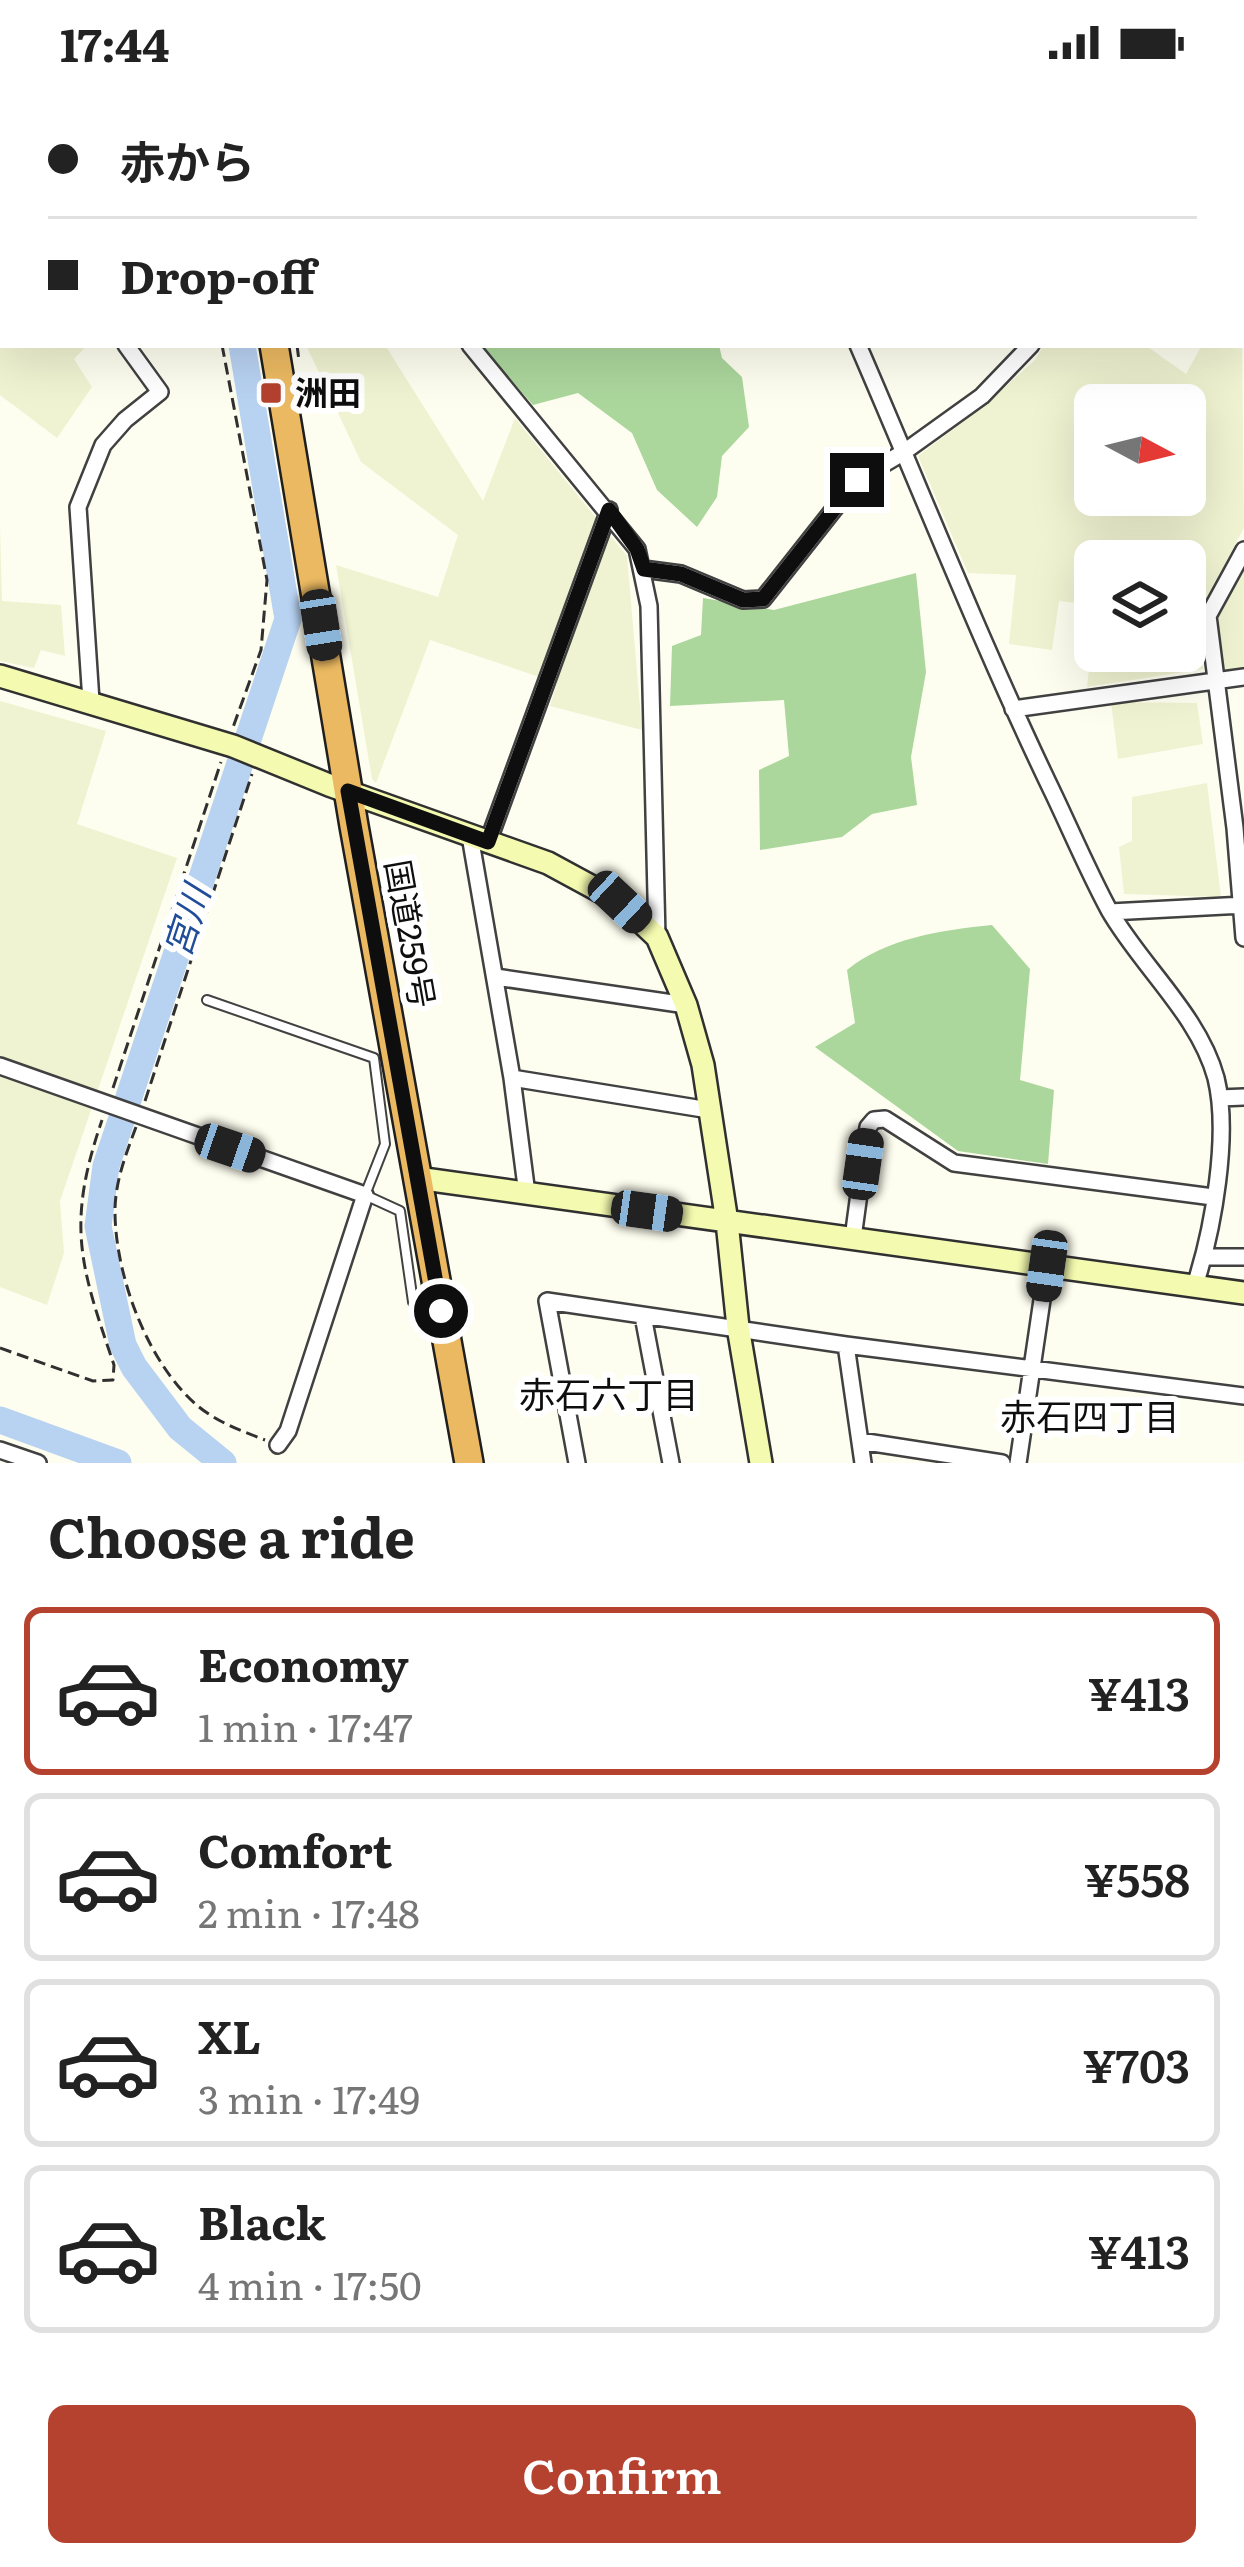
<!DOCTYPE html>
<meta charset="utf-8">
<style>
:root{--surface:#fff;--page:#f2f2f2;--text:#222;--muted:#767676;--line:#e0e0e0;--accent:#b5412f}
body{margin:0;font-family:Literata,"Noto Sans JP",serif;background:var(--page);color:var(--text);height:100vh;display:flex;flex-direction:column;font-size:45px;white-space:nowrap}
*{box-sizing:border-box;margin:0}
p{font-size:39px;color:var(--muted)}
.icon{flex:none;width:66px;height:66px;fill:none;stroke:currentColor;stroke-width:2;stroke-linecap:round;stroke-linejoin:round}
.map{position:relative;height:1379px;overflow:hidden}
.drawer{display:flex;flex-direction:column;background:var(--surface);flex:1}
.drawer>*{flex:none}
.guide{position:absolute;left:0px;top:0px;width:1245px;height:264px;box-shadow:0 12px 48px #0002;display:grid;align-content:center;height:264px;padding:0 48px;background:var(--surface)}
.needle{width:78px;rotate:97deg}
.tools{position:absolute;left:1074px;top:300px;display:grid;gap:24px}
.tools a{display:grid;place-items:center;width:132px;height:132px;border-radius:18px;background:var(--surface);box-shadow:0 12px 48px #0002;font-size:60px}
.end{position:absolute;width:54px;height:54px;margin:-27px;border:15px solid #0e0e0e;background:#fff;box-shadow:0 0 0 6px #fff}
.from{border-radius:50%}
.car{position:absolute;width:36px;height:72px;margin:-36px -18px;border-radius:15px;box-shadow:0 0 9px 3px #0007;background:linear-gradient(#222 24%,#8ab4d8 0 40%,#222 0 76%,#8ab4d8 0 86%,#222 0)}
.guide b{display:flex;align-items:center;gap:42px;height:114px;font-size:45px}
.guide b+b{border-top:3px solid var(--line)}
.guide i{width:30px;height:30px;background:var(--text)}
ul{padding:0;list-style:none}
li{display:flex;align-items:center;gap:36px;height:168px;margin:0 24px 18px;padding:0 24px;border:6px solid var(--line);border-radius:18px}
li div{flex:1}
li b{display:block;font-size:45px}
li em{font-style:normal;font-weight:600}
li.selected{border-color:var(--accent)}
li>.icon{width:108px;height:108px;stroke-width:1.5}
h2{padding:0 48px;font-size:54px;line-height:144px}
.cta{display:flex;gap:24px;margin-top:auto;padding:24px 48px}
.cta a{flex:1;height:138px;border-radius:18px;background:var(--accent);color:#fff;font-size:48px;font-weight:600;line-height:138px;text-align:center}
.status{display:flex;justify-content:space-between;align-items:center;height:84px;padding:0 60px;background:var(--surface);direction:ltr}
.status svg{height:33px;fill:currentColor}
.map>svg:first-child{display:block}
.farmland{fill:#eff3d1;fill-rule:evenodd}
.forest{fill:#abd69c}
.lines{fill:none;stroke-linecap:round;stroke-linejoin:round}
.river{stroke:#b8d2f2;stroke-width:27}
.lane-casing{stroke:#414141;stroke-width:12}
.street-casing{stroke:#414141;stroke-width:20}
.secondary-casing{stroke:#303030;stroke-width:26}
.highway-casing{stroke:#1f1f1f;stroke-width:32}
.path{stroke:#303030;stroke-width:3;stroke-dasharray:12 6;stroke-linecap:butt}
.lane{stroke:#fff;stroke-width:8}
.street{stroke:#fff;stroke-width:15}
.secondary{stroke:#f4faaf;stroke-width:21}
.highway{stroke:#ebb961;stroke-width:27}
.route{stroke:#0e0e0e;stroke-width:15}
.poi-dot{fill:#b5412f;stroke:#fff;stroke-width:4.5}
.labels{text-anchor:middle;stroke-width:12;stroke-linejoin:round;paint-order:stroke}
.poi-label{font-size:33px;font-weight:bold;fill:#0e0e0e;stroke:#fff;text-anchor:start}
.street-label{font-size:33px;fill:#0e0e0e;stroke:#fff}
.water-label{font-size:36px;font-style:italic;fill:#1f4d98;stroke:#fff}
.neighbourhood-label{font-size:36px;fill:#0e0e0e;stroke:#fff}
</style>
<div class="status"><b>17:44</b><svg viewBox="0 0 49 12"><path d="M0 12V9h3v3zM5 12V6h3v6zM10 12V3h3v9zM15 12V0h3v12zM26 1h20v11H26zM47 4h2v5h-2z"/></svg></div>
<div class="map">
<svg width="1244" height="1379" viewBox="0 0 1244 1379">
<rect width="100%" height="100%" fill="#fefef0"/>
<!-- farmland -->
<path class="farmland" d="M0,218L3,261H87L74,275L92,303L57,354L0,311Z
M1242,248L1244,444L1198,531L1203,585L1087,603L1095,531V567H1185V477H1095V521L1059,517L1052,566L1009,560L1016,491L968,489L918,372L985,321L1035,276L1044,261H1145L1186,290L1202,261H1242ZM1095,321H1185V411H1095Z
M306,261H385L483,417L515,334L627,472L642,646L550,622L557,599L430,556L376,699L372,695L336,481L438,513L458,451L361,378Z
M0,440L2,517L61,521L65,572L41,566L34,584L0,577Z
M1244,486V585L1222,588L1217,534Z
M0,617L106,647L77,740L177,774L60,1117L64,1169L47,1221L0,1203Z
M1111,618L1197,619L1203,660L1118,675Z
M1207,699L1221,813L1124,810L1119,763L1132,757V713Z"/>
<!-- forest -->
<path class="forest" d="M480,261H719L722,274L742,293L749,343L722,372L717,413L697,443L657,406L632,349L578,309L533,321Z
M916,489L926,588L911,673L917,721L872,730L842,753L760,766L759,686L789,672L784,616L670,622L672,562L701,551L703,514L774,526Z
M992,841L1030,885L1020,996L1054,1006L1048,1080L958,1067L815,963L855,939L847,886C886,854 942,846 992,841Z"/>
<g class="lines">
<!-- river -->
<path class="river" d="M157,0L159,3
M0,1336L118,1379
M223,1379L180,1344L134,1283L123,1261L98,1142L106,1082L288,535L242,261"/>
<!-- lane casing -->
<g class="lane-casing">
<path id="lane" d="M809,0L810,3
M207,916L374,974L385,1060L365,1111L400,1127L413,1218L436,1226"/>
</g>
<!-- street casing -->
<g class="street-casing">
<path id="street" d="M334,0L335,3
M530,0L533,3
M746,0L747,3
M916,0L918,3
M871,3L878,0
M1242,42H1244
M0,82L3,85
M1242,230L1244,231
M470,261L637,465L649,522L657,853
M858,261C923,411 983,564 1054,711C1072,749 1089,789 1109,826C1141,882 1199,931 1216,994C1230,1051 1213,1146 1195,1201
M1244,466L1208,532L1235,744L1244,854
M643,485L681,490L743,516L763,515L857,396L904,368L982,312L1031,261
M91,617L78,423L103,361L125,336L160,308L126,261
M1013,625L1244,593
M470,752L512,994L527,1110
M488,758L609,426
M1110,828L1244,821
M496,893L686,921
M0,982L365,1111L288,1347L278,1361
M512,994L709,1026
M1220,1014L1244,1013
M853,1154L868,1043L874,1036L885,1035L954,1079L1213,1113
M1204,1173H1244
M643,1232L671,1379
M846,1261L863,1379
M860,1357L1002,1379
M0,1366L38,1379
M577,1379L547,1217L846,1261L1244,1312
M1018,1379L1047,1182"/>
</g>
<!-- secondary casing -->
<g class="secondary-casing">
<path id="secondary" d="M0,592L233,662L329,701L548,779L620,818L657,853L686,921L703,981L727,1138L738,1243L761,1379
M417,1094L1244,1209"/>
</g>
<!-- highway casing -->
<g class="highway-casing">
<path id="highway" d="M232,0L233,3
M274,261L354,742L469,1379"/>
</g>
<!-- path -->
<path class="path" d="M143,0L145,3
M171,0L172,3
M222,261L267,496L261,566L232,646
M297,261L299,277
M113,1004L221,678
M145,1017L252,690
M136,1043C126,1070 116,1095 115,1124C114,1190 148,1281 199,1323C219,1339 242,1347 265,1356
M0,1264L93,1297L113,1296L114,1281C80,1181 66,1141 102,1036"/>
<!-- lane -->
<use href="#lane" class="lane"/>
<!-- street -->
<use href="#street" class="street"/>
<!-- secondary -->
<use href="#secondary" class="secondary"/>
<!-- highway -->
<use href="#highway" class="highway"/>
</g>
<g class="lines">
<!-- route -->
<path class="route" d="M441,1227L348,707L488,758L609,426L637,465L644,485L681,490L743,516L763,515L857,396"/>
</g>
<!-- markers -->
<rect class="poi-dot" x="259" y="297" width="24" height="24" rx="6"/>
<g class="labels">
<!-- poi labels -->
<g class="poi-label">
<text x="295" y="321">洲田</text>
</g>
<!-- street labels -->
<g class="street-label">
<text transform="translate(410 850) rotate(80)" y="12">国道259号</text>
</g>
<!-- water labels -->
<g class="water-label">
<text transform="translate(187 837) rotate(-72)" y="13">宮川</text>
</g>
<!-- neighbourhood labels -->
<g class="neighbourhood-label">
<text x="609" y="1324">赤石六丁目</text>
<text x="1090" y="1346">赤石四丁目</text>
</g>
</g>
</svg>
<div class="tools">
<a><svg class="needle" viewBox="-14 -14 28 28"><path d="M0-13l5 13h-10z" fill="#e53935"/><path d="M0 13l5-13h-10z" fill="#767676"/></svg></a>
<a><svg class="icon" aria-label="layers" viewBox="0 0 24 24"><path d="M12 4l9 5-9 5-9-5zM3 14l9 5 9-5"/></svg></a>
</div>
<i class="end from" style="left:441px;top:1227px"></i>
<i class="end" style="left:857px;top:396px"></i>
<i class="car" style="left:321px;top:541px;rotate:171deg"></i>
<i class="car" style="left:620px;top:818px;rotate:133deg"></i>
<i class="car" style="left:230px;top:1064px;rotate:109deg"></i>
<i class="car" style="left:863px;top:1080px;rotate:8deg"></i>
<i class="car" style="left:647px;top:1127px;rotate:98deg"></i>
<i class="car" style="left:1047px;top:1182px;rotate:188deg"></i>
<div class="guide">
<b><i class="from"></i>赤から</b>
<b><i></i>Drop-off</b>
</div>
</div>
<section class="drawer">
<h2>Choose a ride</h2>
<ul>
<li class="selected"><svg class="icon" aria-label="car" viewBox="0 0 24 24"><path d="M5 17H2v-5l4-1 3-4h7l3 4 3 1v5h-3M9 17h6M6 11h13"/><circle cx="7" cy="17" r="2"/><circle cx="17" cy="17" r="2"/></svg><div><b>Economy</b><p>1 min · 17:47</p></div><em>¥413</em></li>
<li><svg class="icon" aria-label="car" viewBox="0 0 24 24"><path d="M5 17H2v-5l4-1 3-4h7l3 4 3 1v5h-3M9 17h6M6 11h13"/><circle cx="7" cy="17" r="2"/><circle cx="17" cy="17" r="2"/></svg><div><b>Comfort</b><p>2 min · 17:48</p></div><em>¥558</em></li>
<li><svg class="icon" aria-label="car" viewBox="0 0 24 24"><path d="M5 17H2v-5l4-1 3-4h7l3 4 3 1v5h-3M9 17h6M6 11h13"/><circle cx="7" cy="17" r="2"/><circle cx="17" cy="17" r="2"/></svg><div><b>XL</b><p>3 min · 17:49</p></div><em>¥703</em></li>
<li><svg class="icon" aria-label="car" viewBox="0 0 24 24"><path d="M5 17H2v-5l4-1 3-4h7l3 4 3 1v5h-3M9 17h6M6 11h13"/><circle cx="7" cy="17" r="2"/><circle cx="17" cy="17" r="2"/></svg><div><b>Black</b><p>4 min · 17:50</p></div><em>¥413</em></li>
</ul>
<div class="cta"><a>Confirm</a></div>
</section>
